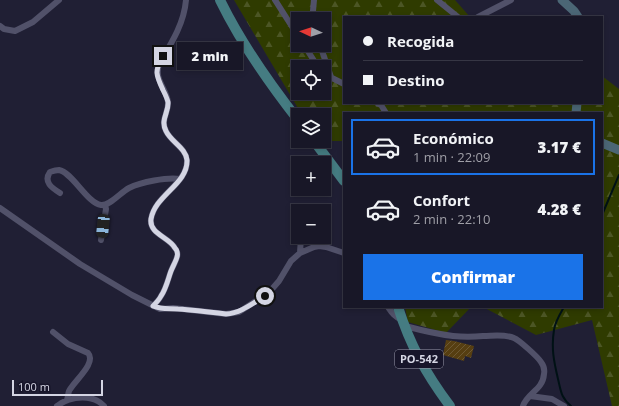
<!DOCTYPE html>
<html lang="es">
<meta charset="utf-8">
<style>
:root{--surface:#181727;--page:#252433;--text:#f1f3f6;--muted:#9f9fa7;--line:#363644;--accent:#1a73e8}
body{margin:0;font-family:"Open Sans",sans-serif;background:var(--page);color:var(--text);height:100vh;display:flex;flex-direction:column;font-size:15px;white-space:nowrap}
*{box-sizing:border-box;margin:0}
p{font-size:13px;color:var(--muted)}
.icon{flex:none;width:22px;height:22px;fill:none;stroke:currentColor;stroke-width:2;stroke-linecap:round;stroke-linejoin:round}
.map{position:relative;flex:1;overflow:hidden}
.panel{position:absolute;left:343px;top:112px;width:260px;height:196px;display:flex;flex-direction:column;background:var(--surface);border-radius:0px;box-shadow:0 2px 6px #0003,0 0 0 1px var(--line)}
.panel>*{flex:none}
.top-card{position:absolute;left:343px;top:16px;width:260px;height:88px;border-radius:0px;box-shadow:0 2px 6px #0003,0 0 0 1px var(--line);display:grid;align-content:center;height:88px;padding:0 20px;background:var(--surface)}
.needle{width:26px;rotate:274deg}
.buttons{position:absolute;left:291px;top:12px;display:grid;gap:8px}
.buttons a{display:grid;place-items:center;width:40px;height:40px;border-radius:0px;background:var(--surface);box-shadow:0 2px 6px #0003,0 0 0 1px var(--line);font-size:20px}
.scale{position:absolute;left:12px;bottom:10px;width:91px;box-sizing:border-box;padding-left:4px;border:2px solid #d4d5e3;border-top:0;font-size:11px;line-height:14px;white-space:nowrap;color:#d4d5e3;-webkit-text-stroke:3px #17152a;paint-order:stroke}
.end{position:absolute;width:18px;height:18px;margin:-9px;border:5px solid #d4d5e3;background:#111;box-shadow:0 0 0 2px #111}
.from{border-radius:50%}
.bubble{position:absolute;height:28px;border-radius:0px;background:var(--surface);box-shadow:0 2px 6px #0003,0 0 0 1px var(--line);font-size:13px;font-weight:800;line-height:28px;text-align:center}
.car{position:absolute;width:12px;height:24px;margin:-12px -6px;border-radius:5px;box-shadow:0 0 3px 1px #0007;background:linear-gradient(#222 24%,#8ab4d8 0 40%,#222 0 76%,#8ab4d8 0 86%,#222 0)}
.top-card b{display:flex;align-items:center;gap:14px;height:38px;font-size:15px}
.top-card b+b{border-top:1px solid var(--line)}
.top-card i{width:10px;height:10px;background:var(--text)}
ul{padding:7px 0 0;list-style:none}
li{display:flex;align-items:center;gap:12px;height:56px;margin:0 8px 6px;padding:0 12px;border:2px solid transparent;border-radius:0px}
li div{flex:1}
li b{display:block;font-size:15px}
li em{font-style:normal;font-weight:800}
li.active{border-color:var(--accent)}
li>.icon{width:36px;height:36px;stroke-width:1.5}
.cta{display:flex;gap:8px;margin-top:auto;padding:8px 20px}
.cta a{flex:1;height:46px;border-radius:0px;background:var(--accent);color:#fff;font-size:16px;font-weight:800;line-height:46px;text-align:center}
.map>svg:first-child{display:block}
.forest{fill:url(#forest-firs);fill-rule:evenodd}
.lines{fill:none;stroke-linecap:round;stroke-linejoin:round}
.stream{stroke:#001115;stroke-width:2}
.building{fill:url(#building-hatch)}
.street{stroke:#515169;stroke-width:6}
.secondary{stroke:#4b6675;stroke-width:9}
.primary{stroke:#457c82;stroke-width:10}
.route{stroke:#d4d5e3;stroke-width:5}
.labels{text-anchor:middle;stroke-width:3;stroke-linejoin:round;paint-order:stroke}
.shield{fill:#17152a;stroke:#9b9bac;stroke-width:1}
.shield-label{font-size:11px;font-weight:bold;fill:#d4d5e3}
</style>
<div class="map">
<svg width="619" height="406" viewBox="0 0 619 406">
<defs>
<pattern id="forest-firs" width="22" height="20" patternUnits="userSpaceOnUse"><rect width="22" height="20" fill="#2f3b00"/><path d="M5 1l3.5 6h-7zM16 11l3.5 6h-7z" fill="#4c5625"/></pattern>
<pattern id="building-hatch" width="6" height="6" patternUnits="userSpaceOnUse"><rect width="6" height="6" fill="#563e11"/><path d="M-1 1l2-2M0 6l6-6M5 7l2-2" fill="none" stroke="#6d5934"/></pattern>
</defs>
<rect width="100%" height="100%" fill="#201f34"/>
<!-- forest -->
<path class="forest" d="M234,0H455L470,17H344V103H602V76L619,89V406H612L592,320L536,335L483,307H602V113H344V141H318H324V115H302ZM298,19H324V45H298ZM298,67H324V93H298Z
M405,307H471L446,333L408,322Z"/>
<g class="lines">
<!-- stream -->
<path class="stream" d="M602,215L619,175
M564,307C560,314 555,322 554,330C551,348 554,362 558,379C561,391 561,398 571,406"/>
</g>
<!-- building -->
<path class="building" d="M446,340L454,341L474,346L471,358L465,356L464,361L443,355Z"/>
<g class="lines">
<!-- street -->
<path class="street" d="M275,0L298,36
M437,0L458,17
M478,17L511,0
M314,19L313,11L314,0
M0,26L4,29L15,31L33,22L59,0
M304,45L318,67
M320,45L331,77
M324,74L344,84
M377,103L381,105L386,113
M60,193C52,188 43,182 50,172C53,171 56,170 59,170C72,172 87,203 101,205C110,206 121,192 129,188C141,182 167,177 180,179
M0,208L80,264L132,295L160,309L173,308L226,314L239,312L265,295L272,289L279,281L291,261L300,253L314,247L319,246L326,247L344,253
M294,218L298,222
M101,240L106,209L105,205
M300,253L301,237
M153,306C156,303 159,300 161,296C166,289 168,279 171,271C173,266 176,261 177,257C178,254 177,250 175,248C169,237 149,234 151,219C155,195 188,184 187,160C186,148 171,142 166,131C160,120 169,112 168,102C166,87 154,81 159,64C171,44 184,24 186,0
M388,307C392,313 395,317 402,320
M405,326C420,330 436,334 453,336C463,337 473,337 483,336C493,336 505,334 514,338C519,340 538,357 541,362C544,366 545,369 544,374C543,390 527,393 523,406
M53,332L68,344L88,353C97,363 74,381 69,391C68,394 68,397 67,400
M530,396L552,399L564,406
M57,406C60,404 64,401 68,400C80,396 95,396 104,406"/>
<!-- secondary -->
<path class="secondary" d="M562,0L574,11L578,17
M576,113L577,103
M602,143L619,150"/>
<!-- primary -->
<path class="primary" d="M220,0C241,43 269,83 298,120
M314,141L344,181
M398,307C410,345 426,374 450,406"/>
</g>
<g class="lines">
<!-- route -->
<path class="route" d="M163,56C154,71 156,75 163,90C165,94 167,98 168,102C169,112 160,120 166,131C171,142 186,148 187,160C188,184 155,195 151,219C149,234 169,237 175,248C177,250 178,254 177,257C176,261 173,266 171,271C168,279 166,289 161,296C159,300 156,303 153,306C163,310 169,308 178,309C194,310 210,312 226,314C241,313 253,303 265,296"/>
</g>
<g class="labels">
<!-- shield labels -->
<rect class="shield" x="395" y="350" width="48" height="18" rx="3"/>
<g class="shield-label">
<text x="419" y="363">PO-542</text>
</g>
</g>
</svg>
<div class="buttons">
<a><svg class="needle" viewBox="-14 -14 28 28"><path d="M0-13l5 13h-10z" fill="#e53935"/><path d="M0 13l5-13h-10z" fill="#9f9fa7"/></svg></a>
<a><svg class="icon" aria-label="locate" viewBox="0 0 24 24"><circle cx="12" cy="12" r="6"/><path d="M12 2v4M12 18v4M2 12h4M18 12h4"/></svg></a>
<a><svg class="icon" aria-label="layers" viewBox="0 0 24 24"><path d="M12 4l9 5-9 5-9-5zM3 14l9 5 9-5"/></svg></a>
<a>+</a>
<a>−</a>
</div>
<div class="scale">100 m</div>
<i class="end from" style="left:265px;top:296px"></i>
<i class="end" style="left:163px;top:56px"></i>
<div class="bubble" style="left:177px;top:42px;width:66px">2 min</div>
<i class="car" style="left:103px;top:226px;rotate:186deg"></i>
<div class="top-card">
<b><i class="from"></i>Recogida</b>
<b><i></i>Destino</b>
</div>
<section class="panel">
<ul>
<li class="active"><svg class="icon" aria-label="car" viewBox="0 0 24 24"><path d="M5 17H2v-5l4-1 3-4h7l3 4 3 1v5h-3M9 17h6M6 11h13"/><circle cx="7" cy="17" r="2"/><circle cx="17" cy="17" r="2"/></svg><div><b>Económico</b><p>1 min · 22:09</p></div><em>3.17 €</em></li>
<li><svg class="icon" aria-label="car" viewBox="0 0 24 24"><path d="M5 17H2v-5l4-1 3-4h7l3 4 3 1v5h-3M9 17h6M6 11h13"/><circle cx="7" cy="17" r="2"/><circle cx="17" cy="17" r="2"/></svg><div><b>Confort</b><p>2 min · 22:10</p></div><em>4.28 €</em></li>
</ul>
<div class="cta"><a>Confirmar</a></div>
</section>
</div>
